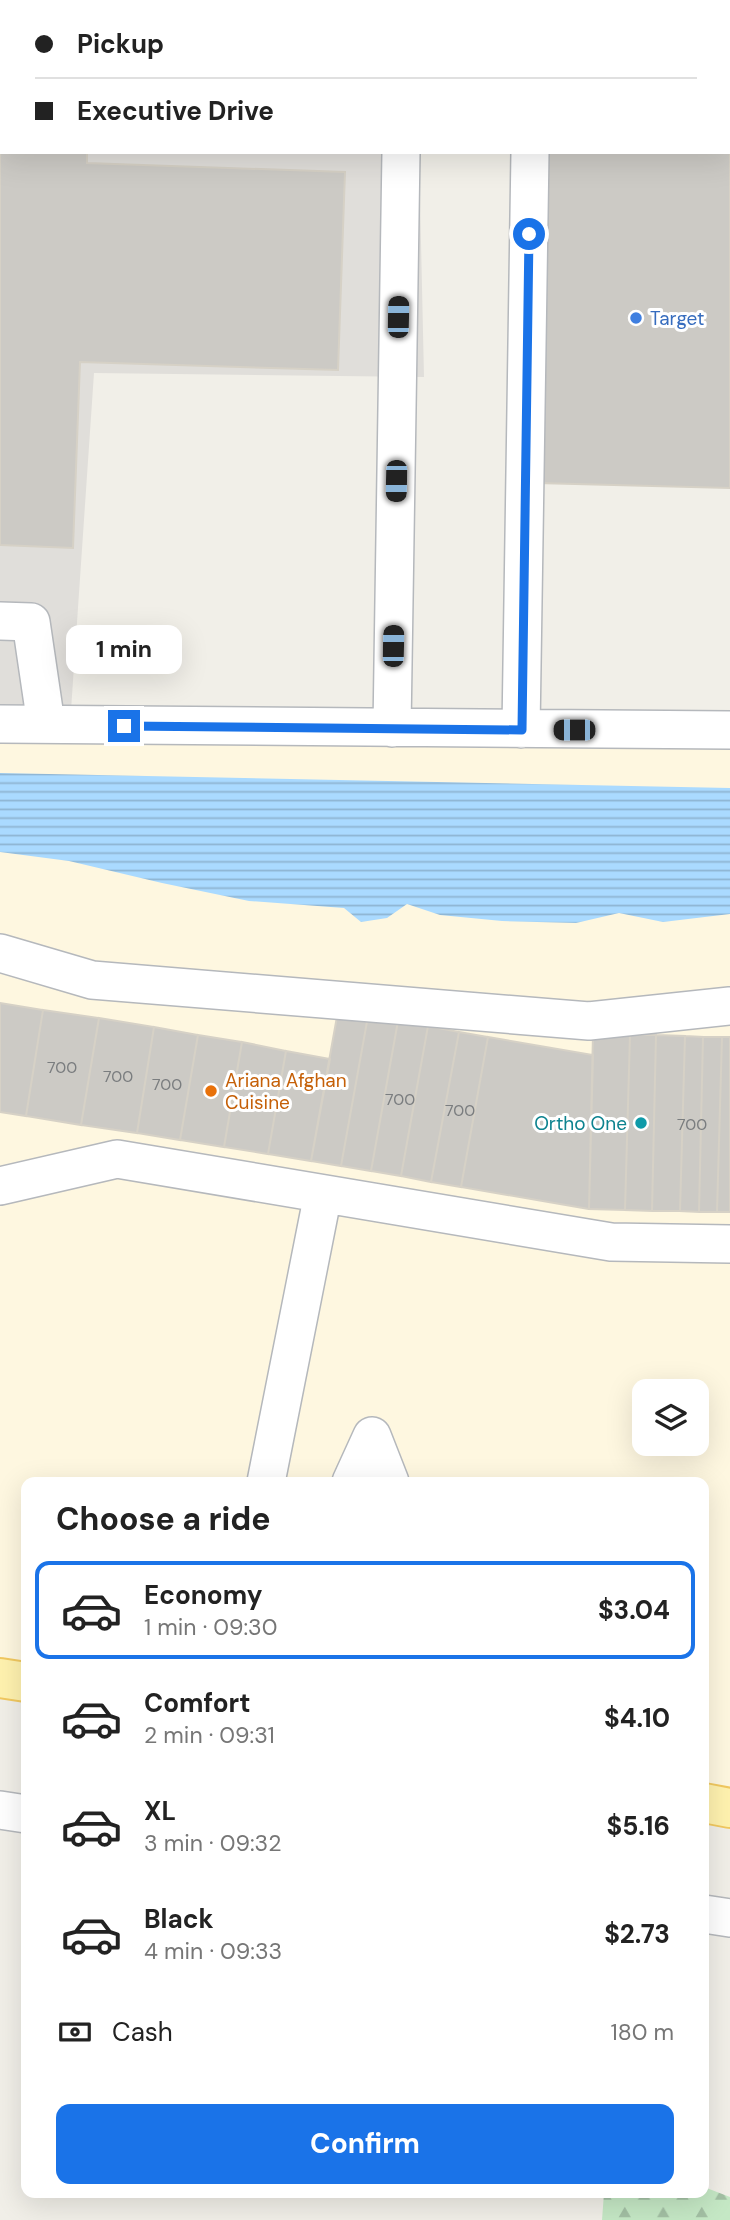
<!DOCTYPE html>
<meta charset="utf-8">
<style>
:root{--surface:#fff;--page:#f2f2f2;--text:#222;--muted:#767676;--line:#e0e0e0;--accent:#1a73e8}
body{margin:0;font-family:"DM Sans",sans-serif;background:var(--page);color:var(--text);height:100vh;display:flex;flex-direction:column;font-size:26px;white-space:nowrap}
*{box-sizing:border-box;margin:0}
p{font-size:23px;color:var(--muted)}
.icon{flex:none;width:38px;height:38px;fill:none;stroke:currentColor;stroke-width:2;stroke-linecap:round;stroke-linejoin:round}
.map{position:relative;flex:1;overflow:hidden}
.details{position:absolute;left:21px;top:1477px;width:688px;height:721px;display:flex;flex-direction:column;background:var(--surface);border-radius:14px;box-shadow:0 7px 28px #0002}
.details>*{flex:none}
.hud{position:absolute;left:0px;top:0px;width:732px;height:154px;box-shadow:0 7px 28px #0002;display:grid;align-content:center;height:154px;padding:0 35px;background:var(--surface)}
.buttons{position:absolute;left:632px;top:1379px;display:grid;gap:14px}
.buttons a{display:grid;place-items:center;width:77px;height:77px;border-radius:14px;background:var(--surface);box-shadow:0 7px 28px #0002;font-size:35px}
.end{position:absolute;width:32px;height:32px;margin:-16px;border:9px solid #1a73e8;background:#fff;box-shadow:0 0 0 4px #fff}
.from{border-radius:50%}
.bubble{position:absolute;height:49px;border-radius:14px;background:var(--surface);box-shadow:0 7px 28px #0002;font-size:23px;font-weight:700;line-height:49px;text-align:center}
.car{position:absolute;width:21px;height:42px;margin:-21px -10px;border-radius:9px;box-shadow:0 0 5px 2px #0007;background:linear-gradient(#222 24%,#8ab4d8 0 40%,#222 0 76%,#8ab4d8 0 86%,#222 0)}
.hud b{display:flex;align-items:center;gap:24px;height:66px;font-size:26px}
.hud b+b{border-top:2px solid var(--line)}
.hud i{width:18px;height:18px;background:var(--text)}
ul{padding:0;list-style:none}
li{display:flex;align-items:center;gap:21px;height:98px;margin:0 14px 10px;padding:0 21px;border:4px solid transparent;border-radius:14px}
li div{flex:1}
li b{display:block;font-size:26px}
li em{font-style:normal;font-weight:700}
li.current{border-color:var(--accent)}
li>.icon{width:63px;height:63px;stroke-width:1.5}
h2{padding:0 35px;font-size:32px;line-height:84px}
.pay{display:flex;align-items:center;gap:18px;height:77px;padding:0 35px;font-size:26px}
.pay p{margin-inline-start:auto}
.action{display:flex;gap:14px;margin-top:auto;padding:14px 35px}
.action a{flex:1;height:80px;border-radius:14px;background:var(--accent);color:#fff;font-size:28px;font-weight:700;line-height:80px;text-align:center}
.map>svg:first-child{display:block}
.commercial{fill:#fef7e0;fill-rule:evenodd}
.industrial{fill:#e0deda}
.forest{fill:url(#forest-firs)}
.water{fill:url(#water-rules)}
.building{fill:#cccac5;stroke:#d6d1c6;stroke-width:2}
.lines{fill:none;stroke-linecap:round;stroke-linejoin:round}
.minor-casing{stroke:#b5b8bc;stroke-width:40}
.major-casing{stroke:#f2c960;stroke-width:42}
.minor{stroke:#fff;stroke-width:37}
.major{stroke:#fff2af;stroke-width:38}
.route{stroke:#1a73e8;stroke-width:9}
.shop-dot{fill:#3f7fe0;stroke:#fff;stroke-width:2.5}
.food-dot{fill:#e8710a;stroke:#fff;stroke-width:2.5}
.culture-dot{fill:#0f9aa8;stroke:#fff;stroke-width:2.5}
.labels{text-anchor:middle;stroke-width:6;stroke-linejoin:round;paint-order:stroke}
.number-label{font-size:16px;fill:#7a7d7f}
.shop-label{font-size:19px;fill:#366cbe;stroke:#fff;text-anchor:start}
.food-label{font-size:19px;fill:#c56008;stroke:#fff;text-anchor:start}
.culture-label{font-size:19px;fill:#0d838f;stroke:#fff;text-anchor:end}
</style>
<div class="map">
<svg width="730" height="2220" viewBox="0 0 730 2220">
<defs>
<pattern id="forest-firs" width="22" height="20" patternUnits="userSpaceOnUse" patternTransform="scale(1.75)"><rect width="22" height="20" fill="#c5e8c5"/><path d="M5 1l3.5 6h-7zM16 11l3.5 6h-7z" fill="#a3c0a4"/></pattern>
<pattern id="water-rules" width="6" height="5" patternUnits="userSpaceOnUse" patternTransform="scale(1.75)"><rect width="6" height="5" fill="#aadaff"/><path d="M0 2.5h6" fill="none" stroke="#8eb4d2"/></pattern>
</defs>
<rect width="100%" height="100%" fill="#f1efe8"/>
<!-- commercial -->
<path class="commercial" d="M0,724L730,730V1808L704,1803V1482H26V1682L0,1678ZM644,1391H696V1444H644Z"/>
<!-- industrial -->
<path class="industrial" d="M0,0H416L2,2V152H419L424,377L94,373L70,725L0,724Z"/>
<!-- forest -->
<path class="forest" d="M704,2187L730,2197V2220H602L604,2193H704Z"/>
<!-- water -->
<path class="water" d="M0,773L730,788V914L663,922L619,913L576,923L502,921L440,915L407,904L387,918L361,922L344,908L249,901L162,883L69,861L0,852Z"/>
<!-- building -->
<path class="building" d="M0,0H93L2,2V152H87V163L345,172L338,370L80,362L73,548L0,545Z
M552,0H730V488L537,483L547,152H730V2H552Z
M0,1003L43,1010L26,1116L0,1112Z
M43,1010L99,1018L81,1125L26,1116Z
M338,1011L368,1016L341,1166L311,1161Z
M368,1016L398,1021L371,1171L341,1166Z
M99,1018L154,1027L137,1133L81,1125Z
M398,1021L428,1026L401,1176L371,1171Z
M428,1026L459,1032L431,1182L401,1176Z
M154,1027L198,1035L180,1140L137,1133Z
M459,1032L488,1037L461,1187L431,1182Z
M593,1034L630,1035L625,1210L589,1209Z
M198,1035L242,1042L224,1147L180,1140Z
M630,1035H656L652,1211L625,1210Z
M656,1035L685,1036L680,1211H652Z
M685,1036L703,1037L699,1212L680,1211Z
M488,1037L593,1055L589,1209L461,1187Z
M703,1037H722L717,1212H699Z
M722,1037H730V1212H717Z
M242,1042L286,1051L268,1154L224,1147Z
M286,1051L330,1059L311,1161L268,1154Z"/>
<g class="lines">
<!-- minor casing -->
<g class="minor-casing">
<path id="minor" d="M533,2V0
M0,621L31,622L46,724
M0,724L730,730
M392,728L401,152
M521,729L530,152
M0,953L92,980L589,1021L730,1006
M0,1186L117,1159L611,1242L730,1244
M266,1482L323,1194
M351,1482L372,1436L390,1482
M0,1810L26,1814
M704,1914L730,1918"/>
</g>
<!-- major casing -->
<g class="major-casing">
<path id="major" d="M0,1678L26,1682
M704,1803L730,1808"/>
</g>
<!-- minor -->
<use href="#minor" class="minor"/>
<!-- major -->
<use href="#major" class="major"/>
</g>
<g class="lines">
<!-- route -->
<path class="route" d="M124,726L522,730L529,234"/>
</g>
<!-- markers -->
<circle class="shop-dot" cx="636" cy="318" r="7"/>
<circle class="food-dot" cx="211" cy="1091" r="7"/>
<circle class="culture-dot" cx="641" cy="1123" r="7"/>
<g class="labels">
<!-- number labels -->
<g class="number-label">
<text x="62" y="1073">700</text>
<text x="118" y="1082">700</text>
<text x="167" y="1090">700</text>
<text x="400" y="1105">700</text>
<text x="460" y="1116">700</text>
<text x="692" y="1130">700</text>
</g>
<!-- shop labels -->
<g class="shop-label">
<text x="650" y="325">Target</text>
</g>
<!-- food labels -->
<g class="food-label">
<text x="225" y="1087">Ariana Afghan<tspan x="225" dy="22">Cuisine</tspan></text>
</g>
<!-- culture labels -->
<g class="culture-label">
<text x="627" y="1130">Ortho One</text>
</g>
</g>
</svg>
<div class="buttons">
<a><svg class="icon" aria-label="layers" viewBox="0 0 24 24"><path d="M12 4l9 5-9 5-9-5zM3 14l9 5 9-5"/></svg></a>
</div>
<i class="end from" style="left:529px;top:234px"></i>
<i class="end" style="left:124px;top:726px"></i>
<div class="bubble" style="left:66px;top:625px;width:116px">1 min</div>
<i class="car" style="left:398px;top:317px;rotate:1deg"></i>
<i class="car" style="left:396px;top:481px;rotate:181deg"></i>
<i class="car" style="left:393px;top:646px;rotate:1deg"></i>
<i class="car" style="left:574px;top:730px;rotate:270deg"></i>
<div class="hud">
<b><i class="from"></i>Pickup</b>
<b><i></i>Executive Drive</b>
</div>
<section class="details">
<h2>Choose a ride</h2>
<ul>
<li class="current"><svg class="icon" aria-label="car" viewBox="0 0 24 24"><path d="M5 17H2v-5l4-1 3-4h7l3 4 3 1v5h-3M9 17h6M6 11h13"/><circle cx="7" cy="17" r="2"/><circle cx="17" cy="17" r="2"/></svg><div><b>Economy</b><p>1 min · 09:30</p></div><em>$3.04</em></li>
<li><svg class="icon" aria-label="car" viewBox="0 0 24 24"><path d="M5 17H2v-5l4-1 3-4h7l3 4 3 1v5h-3M9 17h6M6 11h13"/><circle cx="7" cy="17" r="2"/><circle cx="17" cy="17" r="2"/></svg><div><b>Comfort</b><p>2 min · 09:31</p></div><em>$4.10</em></li>
<li><svg class="icon" aria-label="car" viewBox="0 0 24 24"><path d="M5 17H2v-5l4-1 3-4h7l3 4 3 1v5h-3M9 17h6M6 11h13"/><circle cx="7" cy="17" r="2"/><circle cx="17" cy="17" r="2"/></svg><div><b>XL</b><p>3 min · 09:32</p></div><em>$5.16</em></li>
<li><svg class="icon" aria-label="car" viewBox="0 0 24 24"><path d="M5 17H2v-5l4-1 3-4h7l3 4 3 1v5h-3M9 17h6M6 11h13"/><circle cx="7" cy="17" r="2"/><circle cx="17" cy="17" r="2"/></svg><div><b>Black</b><p>4 min · 09:33</p></div><em>$2.73</em></li>
</ul>
<div class="pay"><svg class="icon" aria-label="cash" viewBox="0 0 24 24"><path d="M3 7h18v10H3z"/><circle cx="12" cy="12" r="2"/></svg>Cash<p>180 m</p></div>
<div class="action"><a>Confirm</a></div>
</section>
</div>
